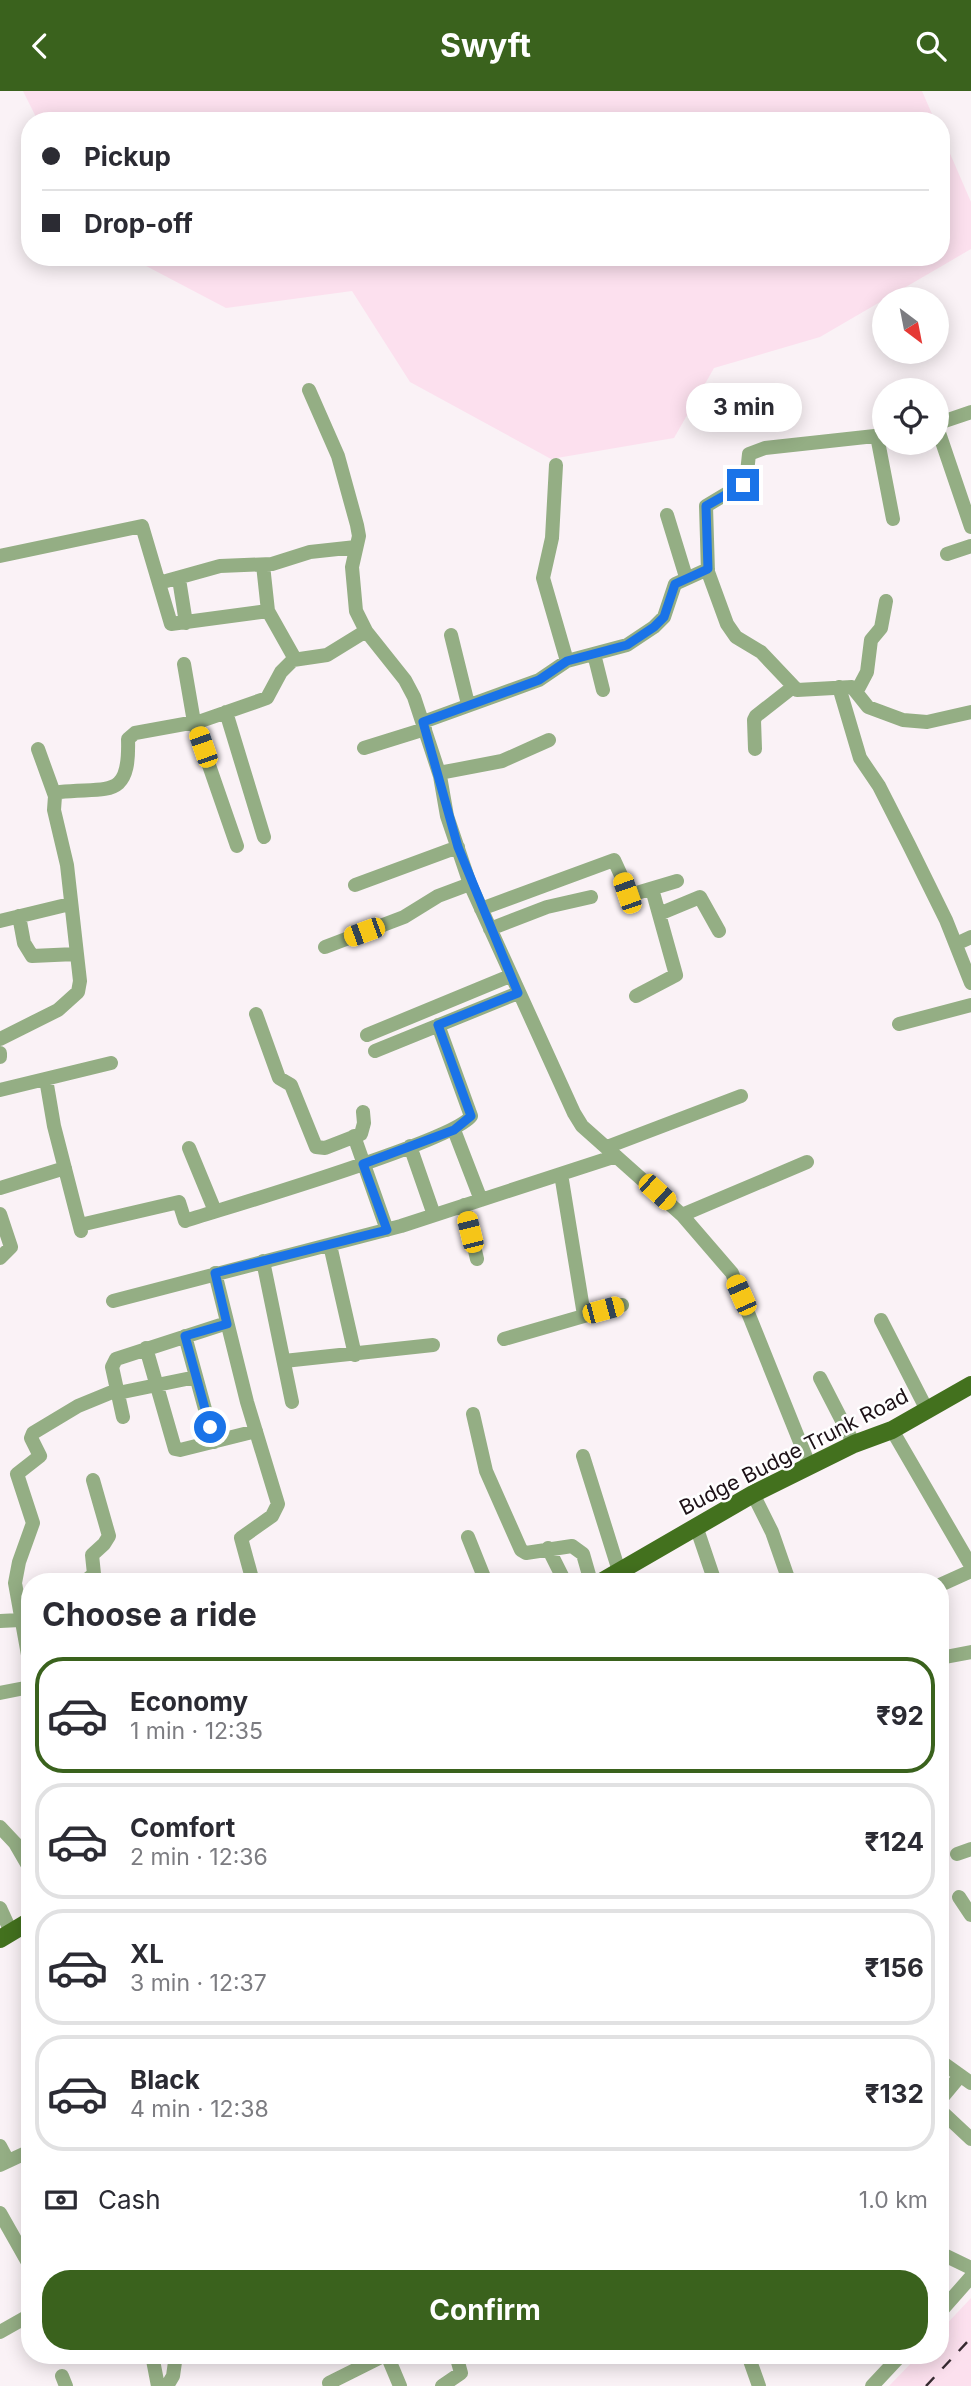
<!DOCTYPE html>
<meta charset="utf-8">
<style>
:root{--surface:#fff;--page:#f7f7f7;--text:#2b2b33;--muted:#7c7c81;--line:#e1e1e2;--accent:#3a621d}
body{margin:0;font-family:Inter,sans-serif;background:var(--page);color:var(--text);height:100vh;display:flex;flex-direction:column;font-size:26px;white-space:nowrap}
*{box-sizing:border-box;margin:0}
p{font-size:23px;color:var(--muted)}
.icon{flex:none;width:38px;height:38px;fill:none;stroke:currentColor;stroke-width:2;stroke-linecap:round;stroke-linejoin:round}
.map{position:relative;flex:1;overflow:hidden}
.details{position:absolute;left:21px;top:1482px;width:928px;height:791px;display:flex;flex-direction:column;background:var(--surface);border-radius:28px;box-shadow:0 4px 18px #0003}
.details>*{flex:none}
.top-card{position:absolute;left:21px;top:21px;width:929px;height:154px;border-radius:28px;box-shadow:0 4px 18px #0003;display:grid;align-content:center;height:154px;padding:0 21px;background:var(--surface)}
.needle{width:46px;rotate:148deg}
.controls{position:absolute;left:872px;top:196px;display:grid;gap:14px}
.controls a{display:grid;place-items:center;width:77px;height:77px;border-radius:50%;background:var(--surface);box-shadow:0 4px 18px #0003;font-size:35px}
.end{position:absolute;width:32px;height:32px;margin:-16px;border:9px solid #1a73e8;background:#fff;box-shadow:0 0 0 4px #fff}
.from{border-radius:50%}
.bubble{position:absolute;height:49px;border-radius:24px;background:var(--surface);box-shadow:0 4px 18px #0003;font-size:23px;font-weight:700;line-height:49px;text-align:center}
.car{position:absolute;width:21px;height:42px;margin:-21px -10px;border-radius:9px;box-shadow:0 0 5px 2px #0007;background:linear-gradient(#f5c518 24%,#345 0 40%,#f5c518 0 76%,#345 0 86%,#f5c518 0)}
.top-card b{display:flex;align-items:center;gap:24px;height:66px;font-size:26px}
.top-card b+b{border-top:2px solid var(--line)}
.top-card i{width:18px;height:18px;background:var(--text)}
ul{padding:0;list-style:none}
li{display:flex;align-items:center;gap:21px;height:116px;margin:0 14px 10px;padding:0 7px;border:4px solid var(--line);border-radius:28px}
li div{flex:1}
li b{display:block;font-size:26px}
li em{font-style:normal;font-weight:700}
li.current{border-color:var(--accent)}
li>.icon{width:63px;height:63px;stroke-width:1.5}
h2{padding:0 21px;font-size:32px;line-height:84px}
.pay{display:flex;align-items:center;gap:18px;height:77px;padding:0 21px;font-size:26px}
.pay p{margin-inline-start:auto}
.cta{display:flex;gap:14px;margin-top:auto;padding:14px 21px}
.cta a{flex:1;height:80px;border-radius:28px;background:var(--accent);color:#fff;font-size:28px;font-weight:700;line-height:80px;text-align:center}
header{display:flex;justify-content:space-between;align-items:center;height:91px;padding:0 21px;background:var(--accent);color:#fff;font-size:32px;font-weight:700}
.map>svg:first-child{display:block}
.built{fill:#fce0ee}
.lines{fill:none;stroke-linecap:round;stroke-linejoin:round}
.minor{stroke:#94ae84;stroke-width:14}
.major{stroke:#43711e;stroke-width:18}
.rail{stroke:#372b31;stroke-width:2.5;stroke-dasharray:12 12;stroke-linecap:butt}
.route{stroke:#1a73e8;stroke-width:9}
.labels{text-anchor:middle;stroke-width:5;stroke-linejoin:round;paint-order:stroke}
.street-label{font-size:21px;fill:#1d1117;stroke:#fff}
</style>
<header><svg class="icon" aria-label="back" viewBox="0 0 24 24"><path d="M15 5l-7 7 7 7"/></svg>Swyft<svg class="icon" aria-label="search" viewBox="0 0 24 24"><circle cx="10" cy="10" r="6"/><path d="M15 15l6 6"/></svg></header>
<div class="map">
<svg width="971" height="2295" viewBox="0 0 971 2295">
<rect width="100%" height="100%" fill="#faf2f6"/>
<!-- built -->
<path class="built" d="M23,0H922L935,30H38Z
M942,44L971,111V158L820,246L714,277L674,347L551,368L410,291L352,200L226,217L129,166H942Z
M971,2207V2295H889L918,2265L940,2264V2240Z"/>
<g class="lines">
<!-- minor -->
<path class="minor" d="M309,299L338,365L357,434L359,445L352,476L356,520L366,540L405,589L414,606L440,685L447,725L470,793L574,1022L582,1035L682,1124L732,1182L810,1376
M936,333L971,436
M936,333L971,321
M884,344L765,357L749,363L746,391L706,415L708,481L727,533L736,546L761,561L797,599L852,596L868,616L903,629L927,631L971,621
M877,345L893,428
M556,374L552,447L543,487L567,570
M667,424L686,486
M947,463L971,455
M0,465L142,435L171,533L268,520L295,568
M263,474L268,520
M179,488L186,532
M159,492L220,475L272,473L310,461L356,456
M451,544L468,613
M594,563L603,599
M184,573L194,631L237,755
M839,596L860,667L879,695L909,754L946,829L971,892
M857,600L867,581L871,549L881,537L886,510
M226,621L264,746
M423,631L539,589L567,570L627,554L654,536L664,526L675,493L708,478
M364,657L425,638
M38,658L55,705
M755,658L754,629L756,625L793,596
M439,682L502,670L549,649
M355,794L458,756
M481,818L614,769L630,804L677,790
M659,823L700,806L719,840
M19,825L24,852L32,865L76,863
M0,830L70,813
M490,838L547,816L591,806
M956,853L971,846
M325,856L404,826L438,805L470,793
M636,905L676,884L652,798
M256,923L279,987L291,994L316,1056L325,1057L361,1043L364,1032L363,1021
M899,933L971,914
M367,944L510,885
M0,948L58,919L78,901L80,890L67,774L54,719L55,705L60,701C109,696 130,709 128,648L135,642L201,630L267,607L281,581L293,569L327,564L366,540
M375,960L518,902
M0,962V966
M46,988L54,1035L81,1140
M0,999L111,972
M454,1039L481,1109
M354,1045L387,1139
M410,1055L434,1124
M607,1056L741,1005
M189,1057L215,1120
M561,1083L584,1224
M0,1097L65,1077
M464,1114L477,1168
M0,1123L11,1156L0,1167
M682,1124L807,1071
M80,1134L179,1111L185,1130C228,1116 455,1050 471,1025L438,934
M330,1154L355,1264
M263,1170L292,1311
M215,1182L247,1311L278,1413L272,1425L241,1447L253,1491
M113,1210L401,1135L616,1065
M881,1229L927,1319
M185,1245L214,1351
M504,1248L622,1214
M146,1257L175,1358L180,1359L256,1340
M284,1270L433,1254
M820,1287L854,1353
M118,1302L196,1286
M473,1323L486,1380L521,1459L526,1462L572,1455L583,1463L591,1491
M123,1326L112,1276L116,1268L227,1232
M892,1339L971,1475
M583,1365L619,1480
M753,1403L772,1441L788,1487
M696,1435L715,1491
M468,1446L486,1491
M548,1457L565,1491
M84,1491L94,1483L92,1464L104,1453L109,1445L93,1389
M940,1494L971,1480
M0,1530L20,1529
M940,1567L971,1561
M30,1575L15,1492L19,1471L33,1432L17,1383L40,1365L31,1347L33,1342L78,1315L117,1299
M0,1602L30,1596
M0,1736L15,1752L30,1778
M957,1763L971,1758
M959,1806L971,1824
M0,1817L11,1841
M940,1970L971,1992
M940,2009L960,1985
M940,2019L971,2048
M0,2055L8,2070
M0,2074L30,2060
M0,2122L30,2175
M940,2162L971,2177
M940,2221L971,2186
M0,2241L30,2224
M152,2264L158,2295
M387,2264L400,2295
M748,2264L759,2295
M62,2285L66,2295
M329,2292L385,2264
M167,2295L173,2285L176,2264
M442,2295L461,2282L456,2264
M872,2295L901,2264"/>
<!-- major -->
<path class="major" d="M601,1491L753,1403L854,1353L892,1339L971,1294
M0,1848L30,1830"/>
<!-- rail -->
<path class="rail" d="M926,2295L971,2247"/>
</g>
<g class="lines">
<!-- route -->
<path class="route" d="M210,1336L185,1245L227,1233L215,1182L387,1139L363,1073L454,1039L471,1025L438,934L518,902L458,756L423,631L539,589L567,570L627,554L654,536L664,526L675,493L708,478L706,415L743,394"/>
</g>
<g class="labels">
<!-- street labels -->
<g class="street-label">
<text transform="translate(794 1361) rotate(-27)" y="7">Budge Budge Trunk Road</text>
</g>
</g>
</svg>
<div class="controls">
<a><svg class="needle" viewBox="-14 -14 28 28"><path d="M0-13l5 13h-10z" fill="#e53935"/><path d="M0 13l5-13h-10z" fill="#7c7c81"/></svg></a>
<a><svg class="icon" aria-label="locate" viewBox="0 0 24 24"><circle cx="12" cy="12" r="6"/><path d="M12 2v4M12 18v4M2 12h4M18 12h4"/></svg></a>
</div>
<i class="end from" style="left:210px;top:1336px"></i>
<i class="end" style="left:743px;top:394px"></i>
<div class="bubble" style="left:686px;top:292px;width:116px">3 min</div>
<i class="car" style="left:203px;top:656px;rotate:341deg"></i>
<i class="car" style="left:627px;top:802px;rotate:341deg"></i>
<i class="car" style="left:364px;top:841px;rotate:250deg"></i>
<i class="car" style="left:657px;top:1101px;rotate:132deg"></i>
<i class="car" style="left:470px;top:1141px;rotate:346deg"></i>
<i class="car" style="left:741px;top:1204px;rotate:336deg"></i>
<i class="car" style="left:603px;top:1219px;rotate:75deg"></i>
<div class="top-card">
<b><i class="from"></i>Pickup</b>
<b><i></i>Drop-off</b>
</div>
<section class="details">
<h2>Choose a ride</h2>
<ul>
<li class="current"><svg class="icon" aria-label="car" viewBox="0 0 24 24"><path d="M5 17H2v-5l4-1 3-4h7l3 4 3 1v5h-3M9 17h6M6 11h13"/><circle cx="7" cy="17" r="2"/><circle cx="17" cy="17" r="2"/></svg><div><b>Economy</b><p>1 min · 12:35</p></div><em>₹92</em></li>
<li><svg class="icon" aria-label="car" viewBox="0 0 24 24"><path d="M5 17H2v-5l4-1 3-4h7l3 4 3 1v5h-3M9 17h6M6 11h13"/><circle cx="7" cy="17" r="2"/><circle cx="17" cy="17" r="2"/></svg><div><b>Comfort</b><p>2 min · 12:36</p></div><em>₹124</em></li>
<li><svg class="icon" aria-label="car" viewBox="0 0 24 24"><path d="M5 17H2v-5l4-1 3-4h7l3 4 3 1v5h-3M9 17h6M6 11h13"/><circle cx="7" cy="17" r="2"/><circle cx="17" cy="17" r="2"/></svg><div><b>XL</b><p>3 min · 12:37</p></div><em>₹156</em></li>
<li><svg class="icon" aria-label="car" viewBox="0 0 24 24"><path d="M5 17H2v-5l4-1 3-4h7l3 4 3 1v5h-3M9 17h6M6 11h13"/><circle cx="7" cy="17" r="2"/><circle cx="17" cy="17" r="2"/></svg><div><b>Black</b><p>4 min · 12:38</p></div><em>₹132</em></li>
</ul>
<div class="pay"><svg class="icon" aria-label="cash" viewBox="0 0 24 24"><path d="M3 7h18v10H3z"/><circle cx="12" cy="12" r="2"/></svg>Cash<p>1.0 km</p></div>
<div class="cta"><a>Confirm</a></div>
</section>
</div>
